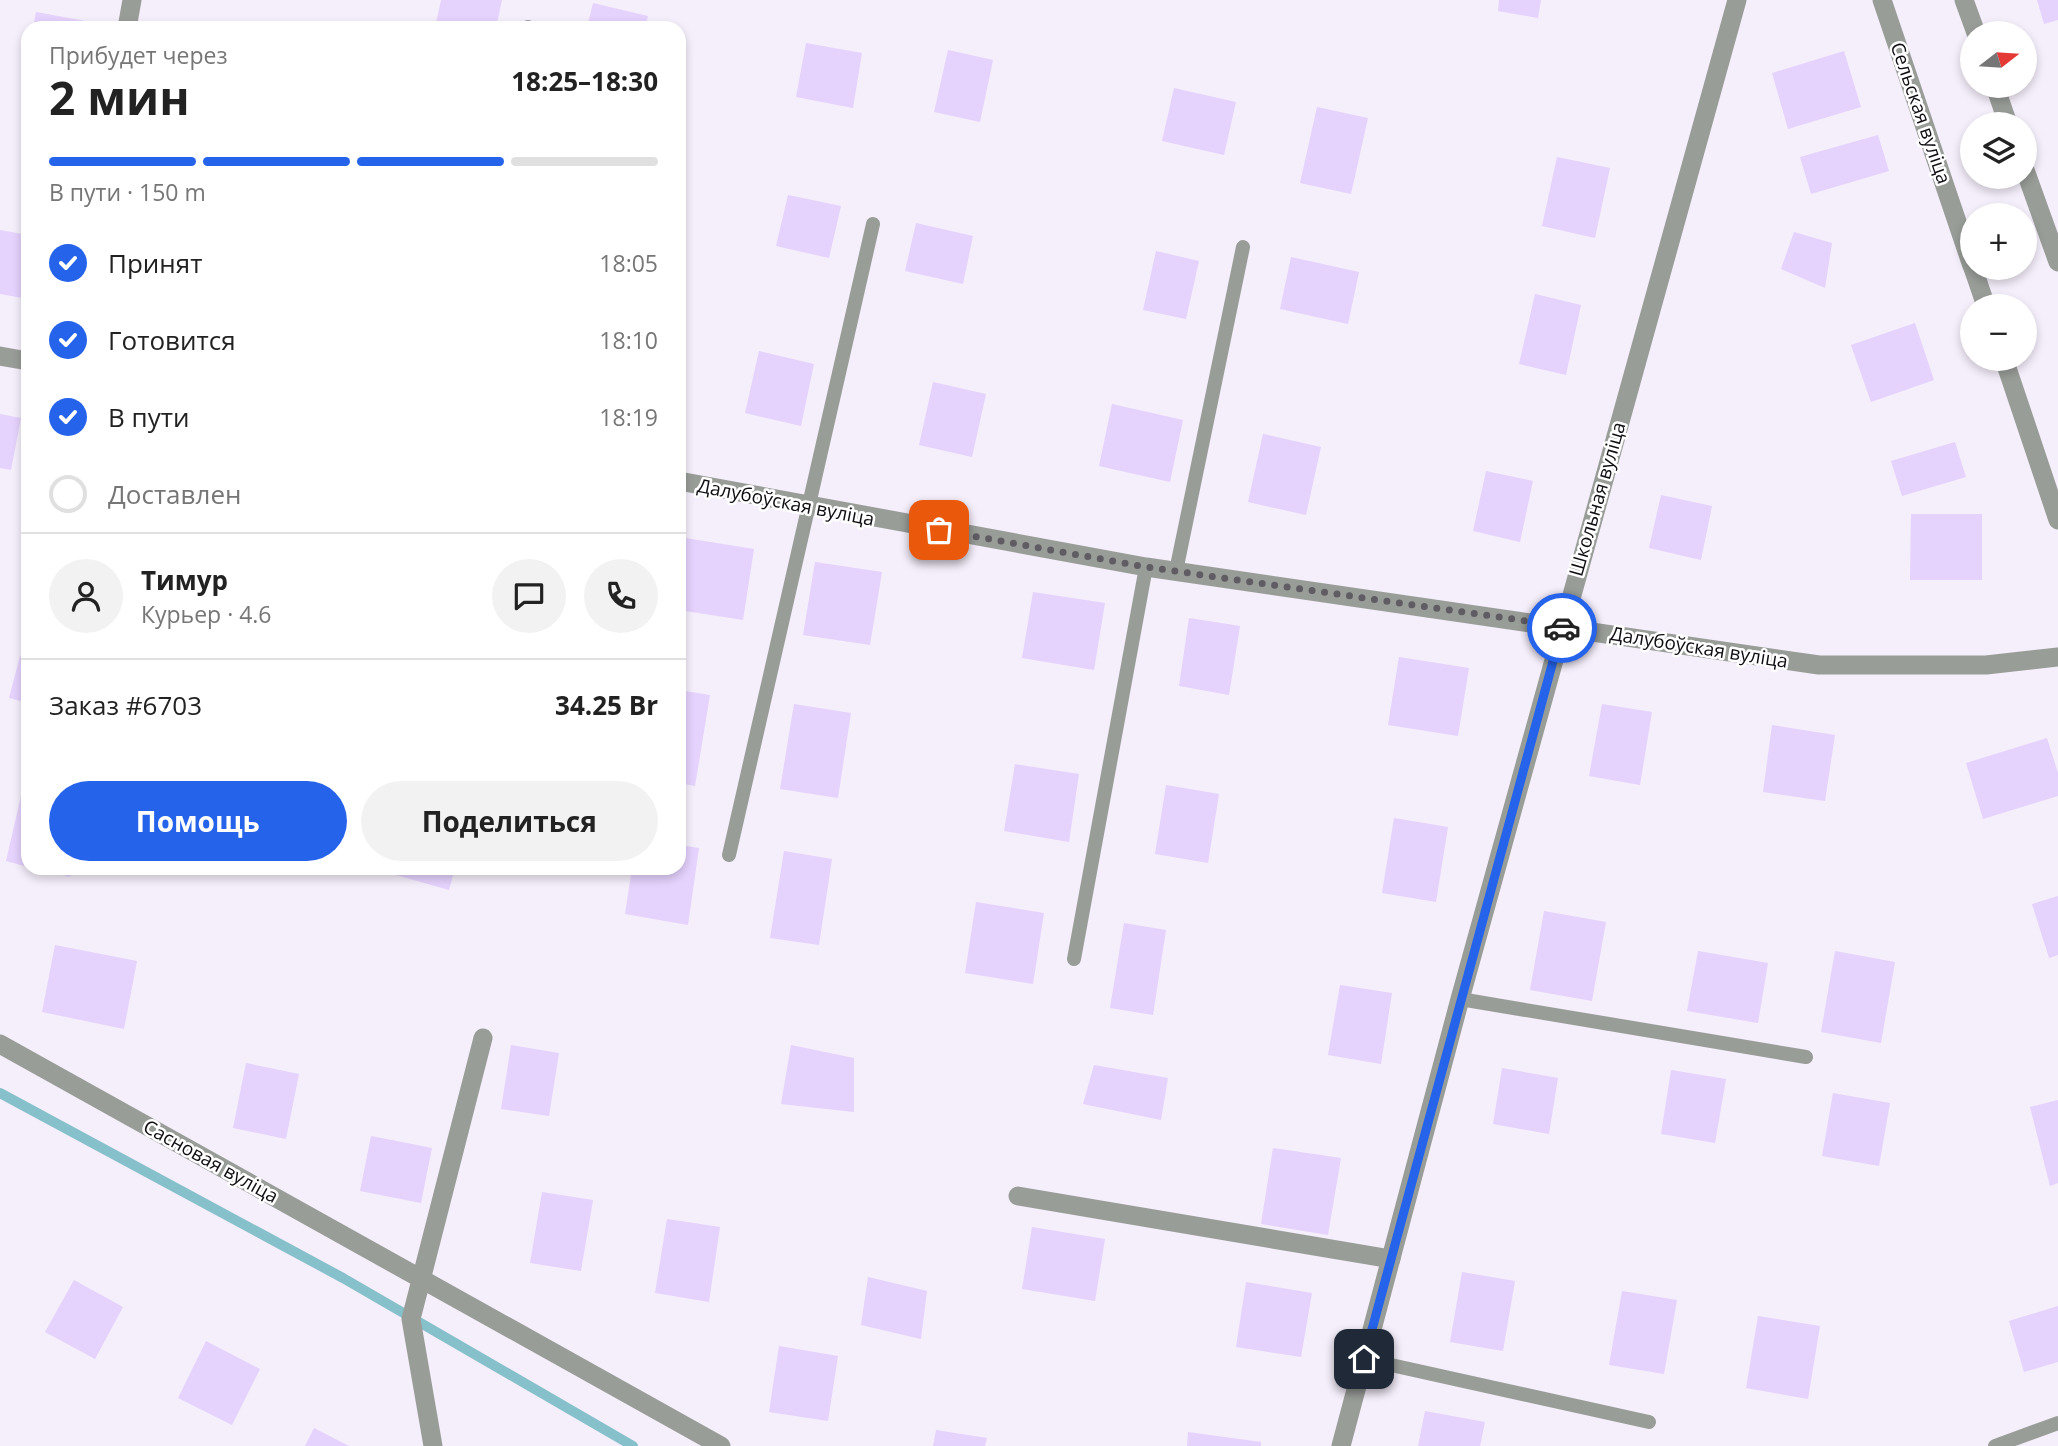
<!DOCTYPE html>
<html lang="ru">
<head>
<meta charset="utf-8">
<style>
	:root { --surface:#fff; --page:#f2f2f2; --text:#222; --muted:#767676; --line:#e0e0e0; --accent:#2563eb }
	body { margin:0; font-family:"Open Sans",sans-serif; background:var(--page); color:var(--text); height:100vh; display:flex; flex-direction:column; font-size:26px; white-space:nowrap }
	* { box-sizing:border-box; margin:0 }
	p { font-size:23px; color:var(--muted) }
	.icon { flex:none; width:38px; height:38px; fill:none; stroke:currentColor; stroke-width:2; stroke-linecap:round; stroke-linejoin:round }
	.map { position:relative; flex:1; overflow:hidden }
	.sheet { position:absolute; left:21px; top:21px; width:665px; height:854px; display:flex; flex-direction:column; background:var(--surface); border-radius:21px; box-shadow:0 4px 10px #0003 }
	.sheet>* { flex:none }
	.needle { width:46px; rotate:73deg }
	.buttons { position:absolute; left:1960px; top:21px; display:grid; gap:14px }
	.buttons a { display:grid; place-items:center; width:77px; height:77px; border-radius:50%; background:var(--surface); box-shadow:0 4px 10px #0003; font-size:35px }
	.pin { position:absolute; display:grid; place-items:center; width:60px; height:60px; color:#fff; margin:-30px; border-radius:14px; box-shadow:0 4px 10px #0006 }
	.courier { position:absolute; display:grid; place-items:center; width:70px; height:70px; margin:-35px; border:5px solid #2563eb; border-radius:50%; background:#fff; color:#222; box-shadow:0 2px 9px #0007 }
	.overview em { font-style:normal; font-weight:700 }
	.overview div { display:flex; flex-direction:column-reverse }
	.overview { display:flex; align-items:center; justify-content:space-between; height:119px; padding:0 28px }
	h1 { font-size:46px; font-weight:700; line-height:52px }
	.bar { display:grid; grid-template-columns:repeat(4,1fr); gap:10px 7px; align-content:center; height:84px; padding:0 28px }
	.bar i { height:9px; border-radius:5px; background:var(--line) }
	.bar .on { background:var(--accent) }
	.bar p { grid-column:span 4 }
	.line { display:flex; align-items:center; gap:18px; padding:0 28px; border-top:2px solid var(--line) }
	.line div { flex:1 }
	.round { display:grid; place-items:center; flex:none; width:74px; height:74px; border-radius:37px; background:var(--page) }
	ol { padding:0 28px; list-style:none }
	li { display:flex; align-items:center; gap:21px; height:77px }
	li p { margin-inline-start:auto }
	li .icon { padding:7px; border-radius:50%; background:var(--accent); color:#fff; stroke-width:4 }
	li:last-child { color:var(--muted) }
	li i { width:38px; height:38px; border:4px solid var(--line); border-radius:50% }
	.cta { display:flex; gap:14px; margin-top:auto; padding:14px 28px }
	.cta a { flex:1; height:80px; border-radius:42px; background:var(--accent); color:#fff; font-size:28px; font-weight:700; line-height:80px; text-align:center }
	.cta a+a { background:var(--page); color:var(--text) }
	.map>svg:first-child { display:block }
</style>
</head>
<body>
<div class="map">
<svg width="2058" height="1446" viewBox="0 0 2058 1446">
	<rect width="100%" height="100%" fill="#f5eefb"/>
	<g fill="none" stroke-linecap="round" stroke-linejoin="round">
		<path stroke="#86c0cb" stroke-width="10" d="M 0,1093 L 343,1278 L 633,1446"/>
	</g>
	<g fill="#e5d2fd">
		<path d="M 441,0 L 502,0 L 496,28 L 435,28 Z"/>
		<path d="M 1499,0 L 1541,0 L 1538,18 L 1498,11 Z"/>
		<path d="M 2037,0 L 2058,0 L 2058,20 L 2044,24 Z"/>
		<path d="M 593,3 L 648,16 L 645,28 L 587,28 Z"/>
		<path d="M 36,12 L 91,22 L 90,28 L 33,28 Z"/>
		<path d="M 806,43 L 862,53 L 853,108 L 796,97 Z"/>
		<path d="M 948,50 L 993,60 L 980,122 L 934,112 Z"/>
		<path d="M 1844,51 L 1861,107 L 1788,129 L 1772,73 Z"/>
		<path d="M 1174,88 L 1236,102 L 1224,155 L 1162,141 Z"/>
		<path d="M 1317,107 L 1368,118 L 1351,194 L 1300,183 Z"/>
		<path d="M 1878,135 L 1889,171 L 1811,194 L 1800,157 Z"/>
		<path d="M 1557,157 L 1610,168 L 1595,238 L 1542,226 Z"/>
		<path d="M 788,195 L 841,206 L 829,258 L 776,246 Z"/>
		<path d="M 916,223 L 973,236 L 963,284 L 905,271 Z"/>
		<path d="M 0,230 L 28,235 L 28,299 L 0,294 Z"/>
		<path d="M 1794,232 L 1832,243 L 1825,288 L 1781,269 Z"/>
		<path d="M 1156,251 L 1199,261 L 1186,319 L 1143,310 Z"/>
		<path d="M 1291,257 L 1359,272 L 1348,324 L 1280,309 Z"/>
		<path d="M 1535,294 L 1581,305 L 1566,375 L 1519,364 Z"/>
		<path d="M 1915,323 L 1934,380 L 1871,402 L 1851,345 Z"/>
		<path d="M 759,351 L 814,364 L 801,426 L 745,413 Z"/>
		<path d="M 933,382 L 986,394 L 972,457 L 919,445 Z"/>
		<path d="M 1112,404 L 1183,420 L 1170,482 L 1099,466 Z"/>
		<path d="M 0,414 L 21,418 L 11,470 L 0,468 Z"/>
		<path d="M 1263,434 L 1321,447 L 1306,515 L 1248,502 Z"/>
		<path d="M 1955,442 L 1966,477 L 1902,496 L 1891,461 Z"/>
		<path d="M 1486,471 L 1533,481 L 1520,542 L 1473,531 Z"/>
		<path d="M 1661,495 L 1712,506 L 1701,560 L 1649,548 Z"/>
		<path d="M 1911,514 L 1982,514 L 1982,580 L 1910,580 Z"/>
		<path d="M 679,537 L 754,549 L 743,620 L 679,610 Z"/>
		<path d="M 815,562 L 882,572 L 870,645 L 803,635 Z"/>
		<path d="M 1033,592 L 1105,603 L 1094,670 L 1022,658 Z"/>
		<path d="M 1189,618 L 1240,626 L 1229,695 L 1179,686 Z"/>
		<path d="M 20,656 L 28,658 L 28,703 L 9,698 Z"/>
		<path d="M 1399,657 L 1469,668 L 1458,736 L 1388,725 Z"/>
		<path d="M 679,690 L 710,695 L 695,786 L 679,783 Z"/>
		<path d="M 794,704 L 851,713 L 838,798 L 780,789 Z"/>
		<path d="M 1602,704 L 1652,712 L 1640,785 L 1589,776 Z"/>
		<path d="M 1772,725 L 1835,735 L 1825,801 L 1763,792 Z"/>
		<path d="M 2047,738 L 2058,773 L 2058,796 L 1983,819 L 1966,763 Z"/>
		<path d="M 1015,764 L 1079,774 L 1069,842 L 1004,831 Z"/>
		<path d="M 1166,785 L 1219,794 L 1208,863 L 1155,854 Z"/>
		<path d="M 21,796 L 28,798 L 28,867 L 6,861 Z"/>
		<path d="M 1394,818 L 1448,827 L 1436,902 L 1382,893 Z"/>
		<path d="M 679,845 L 699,848 L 688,925 L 625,914 L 632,868 L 679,868 Z"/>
		<path d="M 784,851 L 832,859 L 819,945 L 770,938 Z"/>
		<path d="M 38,868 L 72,868 L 70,877 Z"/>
		<path d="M 371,868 L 455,868 L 449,890 Z"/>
		<path d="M 2058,896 L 2058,955 L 2049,958 L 2032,904 Z"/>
		<path d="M 976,902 L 1044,913 L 1033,984 L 965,973 Z"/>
		<path d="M 1544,911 L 1606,922 L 1592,1001 L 1530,990 Z"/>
		<path d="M 1124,923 L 1166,930 L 1153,1015 L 1110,1008 Z"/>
		<path d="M 55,945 L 137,961 L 124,1029 L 42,1012 Z"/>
		<path d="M 1698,951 L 1768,963 L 1758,1023 L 1687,1011 Z"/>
		<path d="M 1835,951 L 1895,962 L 1881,1043 L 1821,1032 Z"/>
		<path d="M 1340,985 L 1392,993 L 1381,1064 L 1328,1055 Z"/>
		<path d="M 511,1045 L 559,1053 L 549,1116 L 501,1109 Z"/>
		<path d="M 791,1045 L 854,1058 L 854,1112 L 781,1104 Z"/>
		<path d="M 246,1063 L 299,1074 L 286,1139 L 233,1128 Z"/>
		<path d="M 1094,1065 L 1168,1078 L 1161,1120 L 1083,1104 Z"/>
		<path d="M 1502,1068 L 1558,1078 L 1549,1134 L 1493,1124 Z"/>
		<path d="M 1671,1070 L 1726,1079 L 1715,1143 L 1661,1134 Z"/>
		<path d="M 1833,1093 L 1890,1103 L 1879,1166 L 1822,1156 Z"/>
		<path d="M 2058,1100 L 2058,1183 L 2050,1186 L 2030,1107 Z"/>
		<path d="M 371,1136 L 432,1148 L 421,1203 L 360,1191 Z"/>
		<path d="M 1273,1148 L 1341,1158 L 1328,1235 L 1261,1224 Z"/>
		<path d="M 542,1192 L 593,1200 L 581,1271 L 530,1263 Z"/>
		<path d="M 667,1219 L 720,1227 L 709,1302 L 655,1293 Z"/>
		<path d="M 1032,1227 L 1105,1239 L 1095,1301 L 1022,1289 Z"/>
		<path d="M 1462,1272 L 1515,1281 L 1503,1351 L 1450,1342 Z"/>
		<path d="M 868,1277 L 927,1291 L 921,1339 L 861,1325 Z"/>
		<path d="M 74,1280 L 123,1307 L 95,1359 L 45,1332 Z"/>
		<path d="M 1246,1282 L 1312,1293 L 1301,1357 L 1236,1347 Z"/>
		<path d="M 1622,1291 L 1677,1300 L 1664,1374 L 1609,1365 Z"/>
		<path d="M 2058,1306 L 2058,1362 L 2024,1372 L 2009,1321 Z"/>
		<path d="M 1758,1316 L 1820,1326 L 1808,1399 L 1746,1388 Z"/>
		<path d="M 206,1341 L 260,1369 L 232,1425 L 178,1398 Z"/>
		<path d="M 779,1346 L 838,1356 L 828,1421 L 769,1412 Z"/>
		<path d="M 1425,1411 L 1485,1422 L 1480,1446 L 1418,1446 Z"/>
		<path d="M 314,1428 L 349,1446 L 305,1446 Z"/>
		<path d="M 936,1430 L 987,1438 L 985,1446 L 933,1446 Z"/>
		<path d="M 1188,1432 L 1261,1442 L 1261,1446 L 1187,1446 Z"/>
	</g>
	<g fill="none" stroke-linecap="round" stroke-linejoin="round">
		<g stroke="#999d98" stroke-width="14">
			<path d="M 528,28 L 528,27"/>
			<path d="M 1176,571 L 1243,247"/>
			<path d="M 729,855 L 873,224"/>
			<path d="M 1074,959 L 1146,567"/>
			<path d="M 1460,999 L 1806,1057"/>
			<path d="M 1364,1359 L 1649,1422"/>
			<path d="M 1995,1446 L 2058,1423"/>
		</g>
		<g stroke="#999d98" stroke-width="19">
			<path d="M 1882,0 L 1972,266"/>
			<path d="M 1964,0 L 1976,33"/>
			<path d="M 127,28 L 132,0"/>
			<path d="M 1995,86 L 2008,124"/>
			<path d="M 2025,170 L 2058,262"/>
			<path d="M 1973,268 L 1986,306"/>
			<path d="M 0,356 L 28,361"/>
			<path d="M 2004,359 L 2058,520"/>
			<path d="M 679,481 L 1146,567 L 1819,665 L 1986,665 L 2058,657"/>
			<path d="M 0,1044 L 721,1446"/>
			<path d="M 1018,1196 L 1391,1259"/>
			<path d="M 433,1446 L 411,1319 L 483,1038"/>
			<path d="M 1341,1446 L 1460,999 L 1737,0"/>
		</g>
	</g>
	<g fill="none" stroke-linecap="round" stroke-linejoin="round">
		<path stroke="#605c64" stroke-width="7" stroke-dasharray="0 12.6" d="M 939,530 L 1146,567 L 1562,626 L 1562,628"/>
		<path stroke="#2563eb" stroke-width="9" d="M 1364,1359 L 1562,628"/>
	</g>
	<g text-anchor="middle" stroke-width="5" stroke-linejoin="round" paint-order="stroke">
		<g font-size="19" fill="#100e12" stroke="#fff">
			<text transform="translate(1921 113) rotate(71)" y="7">Сельская вуліца</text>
			<text transform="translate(1597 499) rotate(-74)" y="7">Школьная вуліца</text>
			<text transform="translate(786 502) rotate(11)" y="7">Далубоўская вуліца</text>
			<text transform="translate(1699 647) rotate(9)" y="7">Далубоўская вуліца</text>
			<text transform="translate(211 1161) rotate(29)" y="7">Сасновая вуліца</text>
		</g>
	</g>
</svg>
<div class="buttons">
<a><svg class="needle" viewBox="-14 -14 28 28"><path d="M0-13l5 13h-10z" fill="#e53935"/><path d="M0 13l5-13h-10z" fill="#767676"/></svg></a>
<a><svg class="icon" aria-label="layers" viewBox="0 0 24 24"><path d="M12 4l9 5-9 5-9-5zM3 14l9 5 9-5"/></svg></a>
<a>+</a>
<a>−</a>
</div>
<div class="pin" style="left:939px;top:530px;background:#ea580c"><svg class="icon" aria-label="bag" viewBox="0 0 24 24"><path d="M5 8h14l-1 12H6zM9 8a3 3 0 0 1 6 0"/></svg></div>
<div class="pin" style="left:1364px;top:1359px;background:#1f2937"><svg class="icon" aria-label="home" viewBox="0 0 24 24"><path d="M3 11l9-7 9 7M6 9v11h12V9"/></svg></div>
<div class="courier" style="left:1562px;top:628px"><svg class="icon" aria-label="car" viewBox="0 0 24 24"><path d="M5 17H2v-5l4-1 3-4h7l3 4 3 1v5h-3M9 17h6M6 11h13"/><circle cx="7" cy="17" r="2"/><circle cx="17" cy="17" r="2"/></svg></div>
<section class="sheet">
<div class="overview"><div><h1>2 мин</h1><p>Прибудет через</p></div><em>18:25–18:30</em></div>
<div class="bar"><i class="on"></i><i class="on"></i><i class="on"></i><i></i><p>В пути · 150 m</p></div>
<ol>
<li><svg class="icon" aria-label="check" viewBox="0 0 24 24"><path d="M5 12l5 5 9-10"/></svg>Принят<p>18:05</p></li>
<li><svg class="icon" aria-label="check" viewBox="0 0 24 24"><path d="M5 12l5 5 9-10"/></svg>Готовится<p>18:10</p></li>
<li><svg class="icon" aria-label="check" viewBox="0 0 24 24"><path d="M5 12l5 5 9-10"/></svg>В пути<p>18:19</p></li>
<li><i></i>Доставлен</li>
</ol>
<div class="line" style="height:126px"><a class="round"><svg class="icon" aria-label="person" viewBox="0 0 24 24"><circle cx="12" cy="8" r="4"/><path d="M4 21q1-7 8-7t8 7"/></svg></a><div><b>Тимур</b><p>Курьер · 4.6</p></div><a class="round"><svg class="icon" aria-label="chat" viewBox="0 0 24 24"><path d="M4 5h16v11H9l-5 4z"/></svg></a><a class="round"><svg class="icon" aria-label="phone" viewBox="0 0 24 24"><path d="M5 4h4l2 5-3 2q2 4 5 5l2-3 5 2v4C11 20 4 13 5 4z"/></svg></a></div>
<div class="line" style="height:91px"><div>Заказ #6703</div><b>34.25 Br</b></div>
<div class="cta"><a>Помощь</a><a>Поделиться</a></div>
</section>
</div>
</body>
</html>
